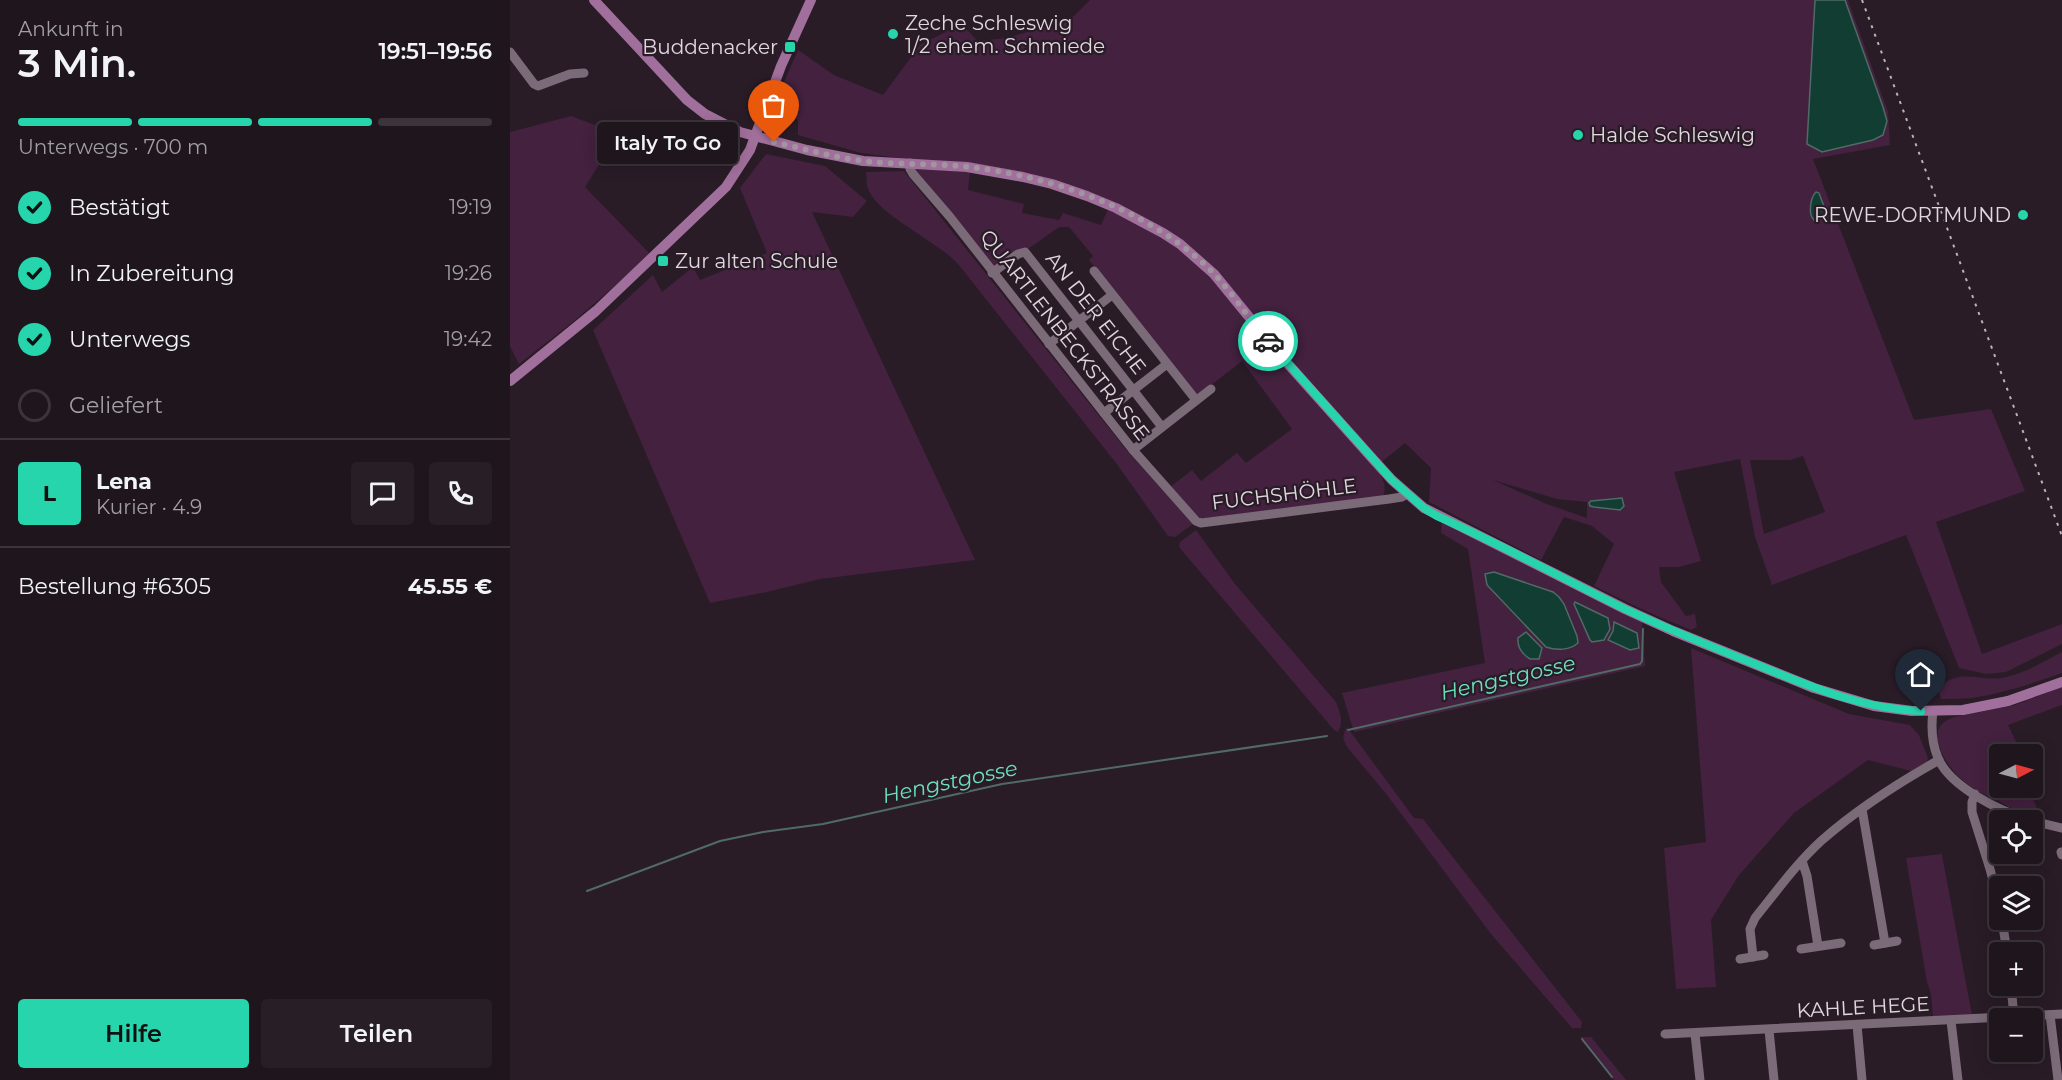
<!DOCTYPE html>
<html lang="de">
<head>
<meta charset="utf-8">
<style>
	:root { --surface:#1f151d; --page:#271e26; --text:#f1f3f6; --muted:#a19fa4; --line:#3c343b; --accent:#27d5ad }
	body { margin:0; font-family:Montserrat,sans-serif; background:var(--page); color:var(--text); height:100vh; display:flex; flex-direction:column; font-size:22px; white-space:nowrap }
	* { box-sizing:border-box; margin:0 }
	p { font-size:20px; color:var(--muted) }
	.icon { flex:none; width:33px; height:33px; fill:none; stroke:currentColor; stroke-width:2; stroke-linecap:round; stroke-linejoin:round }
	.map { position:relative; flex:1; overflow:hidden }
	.sheet { display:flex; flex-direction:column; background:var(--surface); width:510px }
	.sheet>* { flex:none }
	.needle { width:39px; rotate:84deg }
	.tools { position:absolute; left:1479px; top:744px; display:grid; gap:12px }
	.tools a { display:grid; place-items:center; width:54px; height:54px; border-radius:6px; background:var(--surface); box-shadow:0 3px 15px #0003,0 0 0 2px var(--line); font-size:30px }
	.pin { position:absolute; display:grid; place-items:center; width:51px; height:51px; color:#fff; margin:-62px -26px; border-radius:50% 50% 50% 0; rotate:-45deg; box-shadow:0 0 6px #0007 }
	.pin .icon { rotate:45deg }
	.courier { position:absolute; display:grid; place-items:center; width:60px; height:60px; margin:-30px; border:4px solid #27d5ad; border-radius:50%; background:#fff; color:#222; box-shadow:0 2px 8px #0007 }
	.bubble { position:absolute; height:42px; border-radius:6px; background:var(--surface); box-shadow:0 3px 15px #0003,0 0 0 2px var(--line); font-size:20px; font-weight:600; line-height:42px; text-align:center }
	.overview em { font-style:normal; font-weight:600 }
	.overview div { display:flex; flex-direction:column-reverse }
	.overview { display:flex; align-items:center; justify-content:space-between; height:102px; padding:0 18px }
	h1 { font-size:39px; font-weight:600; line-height:45px }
	.bar { display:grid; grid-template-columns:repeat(4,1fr); gap:9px 6px; align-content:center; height:72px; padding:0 18px }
	.bar i { height:8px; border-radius:4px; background:var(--line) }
	.bar .selected { background:var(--accent) }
	.bar p { grid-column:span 4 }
	.line { display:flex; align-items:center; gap:15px; padding:0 18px; border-top:2px solid var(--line) }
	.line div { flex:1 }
	.round { display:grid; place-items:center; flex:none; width:63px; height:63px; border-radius:6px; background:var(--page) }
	ol { padding:0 18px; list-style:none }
	li { display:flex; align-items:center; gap:18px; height:66px }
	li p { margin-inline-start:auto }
	li .icon { padding:6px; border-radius:50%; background:var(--accent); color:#111; stroke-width:4 }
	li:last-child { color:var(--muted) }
	li i { width:33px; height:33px; border:3px solid var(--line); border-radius:50% }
	.primary-button { display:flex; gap:12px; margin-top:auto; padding:12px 18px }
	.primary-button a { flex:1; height:69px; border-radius:6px; background:var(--accent); color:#111; font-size:24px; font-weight:600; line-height:69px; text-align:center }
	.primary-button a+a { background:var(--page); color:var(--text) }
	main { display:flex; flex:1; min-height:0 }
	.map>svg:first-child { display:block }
</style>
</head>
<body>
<main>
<section class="sheet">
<div class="overview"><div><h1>3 Min.</h1><p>Ankunft in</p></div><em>19:51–19:56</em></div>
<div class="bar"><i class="selected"></i><i class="selected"></i><i class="selected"></i><i></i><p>Unterwegs · 700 m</p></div>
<ol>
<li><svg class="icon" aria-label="check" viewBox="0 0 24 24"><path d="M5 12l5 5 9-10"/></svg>Bestätigt<p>19:19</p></li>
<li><svg class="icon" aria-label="check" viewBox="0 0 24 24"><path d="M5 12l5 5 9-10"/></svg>In Zubereitung<p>19:26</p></li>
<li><svg class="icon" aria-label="check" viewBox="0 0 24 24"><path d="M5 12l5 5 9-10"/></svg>Unterwegs<p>19:42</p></li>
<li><i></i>Geliefert</li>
</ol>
<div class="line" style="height:108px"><b class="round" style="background:var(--accent);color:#111">L</b><div><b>Lena</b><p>Kurier · 4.9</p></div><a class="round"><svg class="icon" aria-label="chat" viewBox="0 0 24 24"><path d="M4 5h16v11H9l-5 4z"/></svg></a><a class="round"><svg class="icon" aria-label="phone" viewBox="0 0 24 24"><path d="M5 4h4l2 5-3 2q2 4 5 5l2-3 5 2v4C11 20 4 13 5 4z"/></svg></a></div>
<div class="line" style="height:78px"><div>Bestellung #6305</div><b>45.55 €</b></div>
<div class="primary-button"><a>Hilfe</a><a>Teilen</a></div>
</section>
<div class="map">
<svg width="1552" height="1080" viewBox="0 0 1552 1080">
	<rect width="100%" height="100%" fill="#291c27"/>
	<g fill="#43213f" fill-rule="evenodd">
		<path d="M 580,0 L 1338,0 L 1378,112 L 1380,145 L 1303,159 L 1404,420 L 1481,409 L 1515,491 L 1426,522 L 1472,654 L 1552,624 L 1552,644 L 1496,672 L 1476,674 L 1449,668 L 1396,535 L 1262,585 L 1245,537 L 1230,459 L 1164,472 L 1191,561 L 1169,567 L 1149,567 L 1151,582 L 1176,616 L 1185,614 L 1187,627 L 1181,630 C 1148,617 1116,602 1084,586 L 1104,544 L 1082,526 L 1054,517 L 1031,560 L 919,502 L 921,468 L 895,443 L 869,464 L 682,252 L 577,195 L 427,163 L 351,153 L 288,135 L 288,120 L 264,105 L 288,50 L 324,75 L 373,95 L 410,45 L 451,24 L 468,41 L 496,38 L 560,20 ZM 1293,456 L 1315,512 L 1254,534 L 1240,460 L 1280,460 ZM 983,480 L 1047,499 L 1077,502 L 1077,518 L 1037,504 Z"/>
		<path d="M 61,116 L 90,127 L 95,155 L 75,187 L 141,255 L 64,321 L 9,364 L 0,346 L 0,132 Z"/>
		<path d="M 256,154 L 315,166 L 357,201 L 343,217 L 302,212 L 465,560 L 310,579 L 257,592 L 200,603 L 83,330 L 143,275 L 152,292 L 183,267 L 190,280 L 257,253 L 230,188 Z"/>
		<path d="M 406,169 L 460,172 L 458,190 L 514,204 L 512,213 L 549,220 L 553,213 L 591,225 L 598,209 L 660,242 L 693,268 L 866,466 C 871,476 878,486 873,496 L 687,519 L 660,487 L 682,470 L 691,481 L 727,453 L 736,463 L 782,429 L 732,361 L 686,397 L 579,260 L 583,256 L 559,227 L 549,227 L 518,249 L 482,269 L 405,171 Z"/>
		<path d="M 394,171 L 618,452 L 683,524 L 665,537 L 658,536 L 606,463 L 448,264 C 427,241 370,216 359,191 C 356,186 357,178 356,172 Z"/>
		<path d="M 932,520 L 1132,621 L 1135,666 L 844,732 L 832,693 L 975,663 L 958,549 L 931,533 Z"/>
		<path d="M 686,530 L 725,584 L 826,702 C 830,713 834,721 828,732 L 824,730 L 669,547 L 670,542 Z"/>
		<path d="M 1181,648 L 1339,714 L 1400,725 L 1409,735 L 1418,758 L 1417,762 L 1401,771 L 1358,760 L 1284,813 L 1229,875 L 1201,920 L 1206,987 L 1166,989 L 1154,848 L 1196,842 Z"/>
		<path d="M 1552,652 L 1552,673 C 1522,684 1493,693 1462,698 C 1452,699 1438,699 1431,699 L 1429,692 L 1432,685 C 1452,668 1473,683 1496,677 C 1515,673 1535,661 1552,652 Z"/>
		<path d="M 1552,687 L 1552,705 L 1498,725 L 1512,754 L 1490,754 L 1490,788 L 1519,788 L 1530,817 C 1513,815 1497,807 1485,798 L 1483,799 C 1471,793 1458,786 1448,776 C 1437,765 1420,739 1431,725 C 1434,721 1439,719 1444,717 L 1505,705 Z"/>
		<path d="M 837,727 L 904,818 L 913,819 L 1072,1022 L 1071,1028 L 1062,1028 L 981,934 L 877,795 L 838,748 C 832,739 832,736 837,727 Z"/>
		<path d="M 1432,854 L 1432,855 L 1462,1015 L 1423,1017 L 1421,994 L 1417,982 L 1396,858 Z"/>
		<path d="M 1071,1037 L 1081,1037 L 1116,1080 L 1104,1080 L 1071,1040 Z"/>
	</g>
	<g fill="#123d32" stroke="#506b66" stroke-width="1.5">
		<path d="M 1305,0 L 1335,0 L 1373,107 L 1377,121 L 1373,135 L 1363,140 L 1312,152 L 1297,144 Z"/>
		<path d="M 1306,192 L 1309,193 L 1316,212 L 1312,218 L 1304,220 C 1298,215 1300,198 1306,192 Z"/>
		<path d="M 1112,498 L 1114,506 L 1110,510 L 1084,507 L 1080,506 L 1079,503 L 1081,501 Z"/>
		<path d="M 984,572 L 1043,592 L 1049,597 L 1054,604 L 1067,636 L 1068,643 C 1060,650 1047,651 1036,647 L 977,585 L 975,574 Z"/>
		<path d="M 1065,602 L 1098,618 L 1100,629 L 1094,640 L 1082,642 L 1080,640 L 1064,604 Z"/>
		<path d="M 1104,622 L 1127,633 L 1129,648 L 1120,650 L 1098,640 L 1103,631 Z"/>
		<path d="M 1016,632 L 1032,648 L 1029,659 L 1020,659 C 1012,654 1007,647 1008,638 Z"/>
	</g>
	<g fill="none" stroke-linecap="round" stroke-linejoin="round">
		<g stroke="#506b66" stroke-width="2">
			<path d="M 838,730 L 1130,664 L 1132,661 L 1133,629"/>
			<path d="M 77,891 L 210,841 L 253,832 L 313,824 L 492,784 L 817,736"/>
			<path d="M 1072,1039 L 1102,1077"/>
		</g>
		<g stroke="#7b6a78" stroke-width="9">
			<path d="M 0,52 L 24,84 L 28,86 L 60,74 L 74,73"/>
			<path d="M 400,163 L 400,169 L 403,174 L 440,217 L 623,450 L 686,521 L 691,523 L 879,499 L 892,497 L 897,494"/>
			<path d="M 584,271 L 686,400"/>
			<path d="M 482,273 L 508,254 L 515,252 L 652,427"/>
			<path d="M 539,344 L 602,295"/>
			<path d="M 594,413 L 657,364"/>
			<path d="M 623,450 L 701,389"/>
			<path d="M 1423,711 C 1421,727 1421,742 1428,758 C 1440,787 1491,812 1520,820"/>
			<path d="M 1465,794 L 1462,802 L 1462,812 L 1480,869 L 1490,908"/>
			<path d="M 1352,809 L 1375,943"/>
			<path d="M 1522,821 L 1552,828"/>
			<path d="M 1551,852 L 1552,855"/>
			<path d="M 1292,861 L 1297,876 L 1308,946"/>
			<path d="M 1492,920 L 1497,952"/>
			<path d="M 1364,945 L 1387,941"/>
			<path d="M 1291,949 L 1331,943"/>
			<path d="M 1243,957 L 1240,929 L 1245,918 C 1266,892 1286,864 1311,841 C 1346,810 1388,783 1429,760"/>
			<path d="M 1230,959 L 1254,955"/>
			<path d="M 1501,986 L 1504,1017"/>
			<path d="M 1540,1015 L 1548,1080"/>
			<path d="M 1441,1021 L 1448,1080"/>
			<path d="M 1347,1025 L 1352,1080"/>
			<path d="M 1259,1030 L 1264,1080"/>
			<path d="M 1155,1034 L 1552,1014"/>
			<path d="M 1185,1034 L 1190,1080"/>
		</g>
		<g stroke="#a16f9b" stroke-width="10">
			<path d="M 84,0 L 177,100 L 195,114 L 230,132 L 297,150 L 353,161 L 457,167 L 513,177 L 542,184 L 577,196 L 606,208 L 653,233 L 670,244 L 704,274 L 770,355 L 862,458 L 882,480 L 914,508 L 1115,609 L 1163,631 L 1304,688 L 1364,706 L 1402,711 L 1453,710 L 1498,701 L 1552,682"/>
			<path d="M 0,381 L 86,311 L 216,187 L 240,150 L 271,66 L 301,0"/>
		</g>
		<path stroke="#bcb2ba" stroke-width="2" stroke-dasharray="3 6" stroke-linecap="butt" d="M 1352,0 L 1552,536"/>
	</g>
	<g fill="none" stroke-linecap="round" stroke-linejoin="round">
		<path stroke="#a1969f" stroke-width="6" stroke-dasharray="0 10.8" d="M 264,142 C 294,149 323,157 353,161 C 388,165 423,163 458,167 C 539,176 628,206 691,261 C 717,284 735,314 758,341"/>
		<path stroke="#27d5ad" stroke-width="8" d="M 758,341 L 882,480 L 914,508 L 927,516 C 990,544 1052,578 1115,609 C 1158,629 1202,647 1245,664 C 1299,686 1352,709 1411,711"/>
	</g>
	<g fill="#27d5ad" stroke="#291c27" stroke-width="2">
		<circle cx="383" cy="34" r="6"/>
		<rect x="274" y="41" width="12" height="12" rx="3"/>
		<circle cx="1068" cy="135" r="6"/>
		<circle cx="1513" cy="215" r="6"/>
		<rect x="147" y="255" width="12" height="12" rx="3"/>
	</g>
	<g text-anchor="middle" stroke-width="4.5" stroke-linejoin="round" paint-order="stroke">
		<g font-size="20" fill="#e1d7df" stroke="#291c27" text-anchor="start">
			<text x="395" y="30">Zeche Schleswig<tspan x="395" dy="23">1/2 ehem. Schmiede</tspan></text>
			<text x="268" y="54" text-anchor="end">Buddenacker</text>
			<text x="1080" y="142">Halde Schleswig</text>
			<text x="1501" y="222" text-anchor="end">REWE-DORTMUND</text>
			<text x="165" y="268">Zur alten Schule</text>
		</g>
		<g font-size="20" fill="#e1d7df" stroke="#291c27">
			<text transform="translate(586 313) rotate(52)" y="7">AN DER EICHE</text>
			<text transform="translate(555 335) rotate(52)" y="7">QUARTLENBECKSTRASSE</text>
			<text transform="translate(774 494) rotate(-7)" y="7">FUCHSHÖHLE</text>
			<text transform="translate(1353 1007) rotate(-3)" y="7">KAHLE HEGE</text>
		</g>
		<g font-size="21" font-style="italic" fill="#6cdfbf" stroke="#291c27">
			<text transform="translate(998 678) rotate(-13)" y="7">Hengstgosse</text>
			<text transform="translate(440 782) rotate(-12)" y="7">Hengstgosse</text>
		</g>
	</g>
</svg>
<div class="tools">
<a><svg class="needle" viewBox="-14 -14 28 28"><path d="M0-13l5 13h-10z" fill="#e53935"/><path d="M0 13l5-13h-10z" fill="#a19fa4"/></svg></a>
<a><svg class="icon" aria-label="locate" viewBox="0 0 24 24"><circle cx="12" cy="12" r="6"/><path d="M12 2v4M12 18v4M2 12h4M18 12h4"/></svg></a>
<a><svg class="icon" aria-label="layers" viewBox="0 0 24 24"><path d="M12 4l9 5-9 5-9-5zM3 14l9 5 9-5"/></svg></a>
<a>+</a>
<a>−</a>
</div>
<div class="pin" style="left:264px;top:142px;background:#ea580c"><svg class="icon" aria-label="bag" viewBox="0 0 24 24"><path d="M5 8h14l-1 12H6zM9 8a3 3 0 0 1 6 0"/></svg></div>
<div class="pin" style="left:1411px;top:711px;background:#1f2937"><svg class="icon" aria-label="home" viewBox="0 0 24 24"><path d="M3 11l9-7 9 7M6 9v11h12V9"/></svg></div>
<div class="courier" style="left:758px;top:341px"><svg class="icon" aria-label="car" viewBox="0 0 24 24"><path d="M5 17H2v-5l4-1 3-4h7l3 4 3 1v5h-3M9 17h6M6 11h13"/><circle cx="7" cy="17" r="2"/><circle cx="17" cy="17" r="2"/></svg></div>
<div class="bubble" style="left:87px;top:122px;width:141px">Italy To Go</div>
</div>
</main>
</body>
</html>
